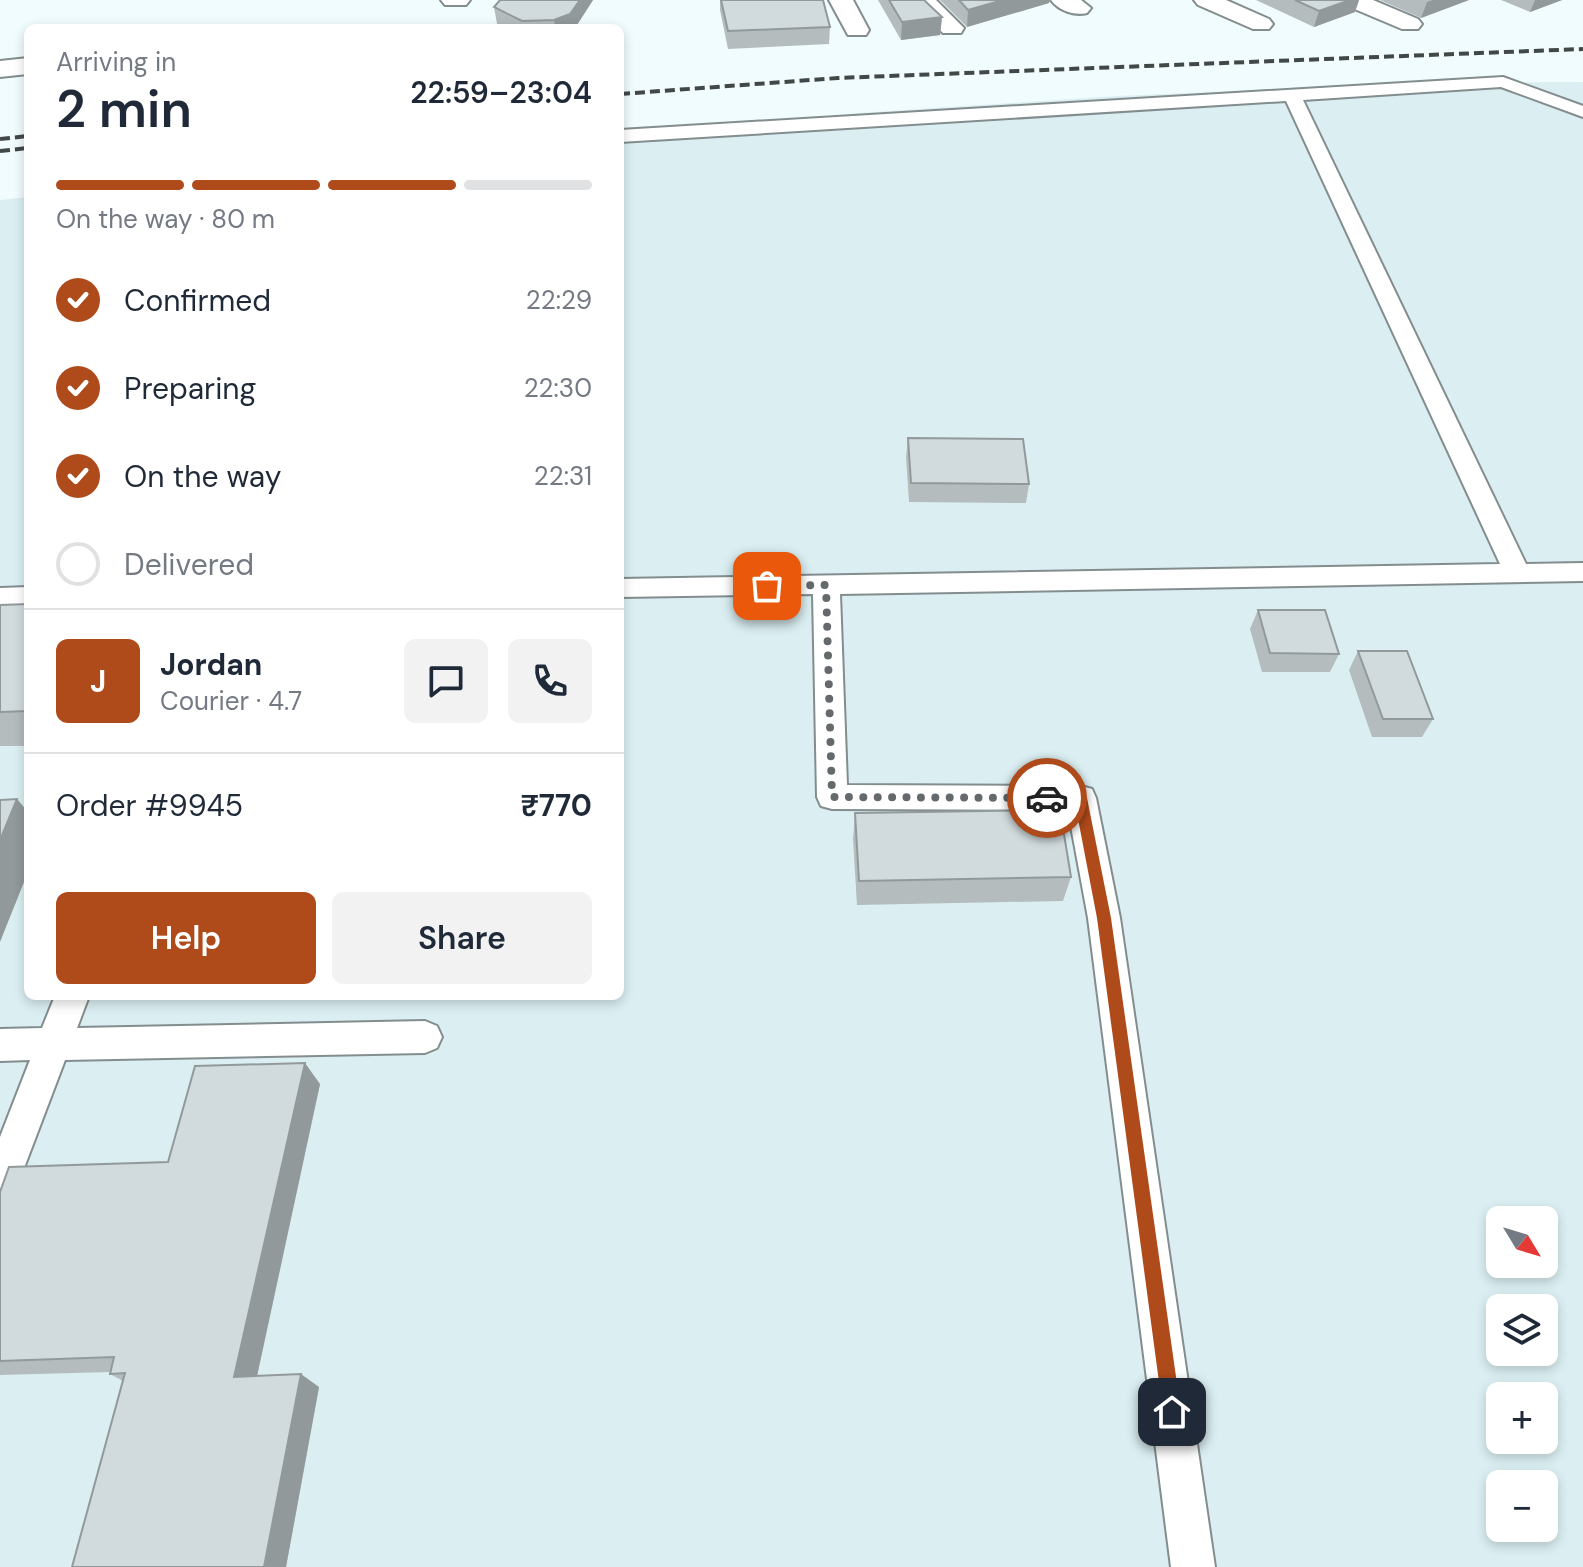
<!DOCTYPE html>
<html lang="en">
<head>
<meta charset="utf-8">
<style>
	:root { --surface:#fff; --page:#f2f2f3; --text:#1f2937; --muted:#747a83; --line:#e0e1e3; --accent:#af4a1a }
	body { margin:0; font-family:"DM Sans",sans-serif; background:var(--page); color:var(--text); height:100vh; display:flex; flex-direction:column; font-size:30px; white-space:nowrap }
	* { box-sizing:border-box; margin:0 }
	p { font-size:26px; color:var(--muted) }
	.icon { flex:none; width:44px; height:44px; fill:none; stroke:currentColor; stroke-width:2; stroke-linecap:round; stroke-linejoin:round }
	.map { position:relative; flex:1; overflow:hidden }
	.sheet { position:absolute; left:24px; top:24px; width:600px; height:976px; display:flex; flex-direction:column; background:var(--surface); border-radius:12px; box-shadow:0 4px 12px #0003 }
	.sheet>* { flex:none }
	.needle { width:52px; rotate:128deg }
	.buttons { position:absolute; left:1486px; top:1206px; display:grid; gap:16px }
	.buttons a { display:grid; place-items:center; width:72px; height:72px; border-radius:12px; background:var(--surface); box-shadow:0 4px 12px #0003; font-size:40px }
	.pin { position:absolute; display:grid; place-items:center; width:68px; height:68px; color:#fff; margin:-34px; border-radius:16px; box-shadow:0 4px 12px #0006 }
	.courier { position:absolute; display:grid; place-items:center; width:80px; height:80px; margin:-40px; border:6px solid #af4a1a; border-radius:50%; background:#fff; color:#222; box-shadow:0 2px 10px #0007 }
	.head em { font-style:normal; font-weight:600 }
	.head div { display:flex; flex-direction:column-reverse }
	.head { display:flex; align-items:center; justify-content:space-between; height:136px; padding:0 32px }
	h1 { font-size:52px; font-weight:600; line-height:60px }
	.bar { display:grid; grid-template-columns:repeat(4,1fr); gap:12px 8px; align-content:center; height:96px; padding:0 32px }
	.bar i { height:10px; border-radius:6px; background:var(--line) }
	.bar .selected { background:var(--accent) }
	.bar p { grid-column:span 4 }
	.line { display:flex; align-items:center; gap:20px; padding:0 32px; border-top:2px solid var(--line) }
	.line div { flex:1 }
	.round { display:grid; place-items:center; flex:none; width:84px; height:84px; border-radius:12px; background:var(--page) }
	ol { padding:0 32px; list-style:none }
	li { display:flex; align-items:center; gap:24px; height:88px }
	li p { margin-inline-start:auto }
	li .icon { padding:8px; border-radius:50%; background:var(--accent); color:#fff; stroke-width:4 }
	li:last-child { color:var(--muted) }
	li i { width:44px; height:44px; border:4px solid var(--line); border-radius:50% }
	.cta { display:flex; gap:16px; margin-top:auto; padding:16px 32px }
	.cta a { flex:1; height:92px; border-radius:12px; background:var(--accent); color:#fff; font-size:32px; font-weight:600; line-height:92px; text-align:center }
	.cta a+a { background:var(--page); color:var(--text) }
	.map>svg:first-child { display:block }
</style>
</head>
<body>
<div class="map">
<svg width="1583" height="1567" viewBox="0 0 1583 1567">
	<rect width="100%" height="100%" fill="#f1fcfe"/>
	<path fill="#dbeff2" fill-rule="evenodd" d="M 1583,82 L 1583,1567 L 0,1567 L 0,200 L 28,197 L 28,996 L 620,996 L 620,138 L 859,113 L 1118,96 L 1421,83 ZM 1500,1220 L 1544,1220 L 1544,1264 L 1500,1264 ZM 1500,1308 L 1544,1308 L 1544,1352 L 1500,1352 ZM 1500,1396 L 1544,1396 L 1544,1440 L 1500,1440 ZM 1500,1484 L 1544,1484 L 1544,1528 L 1500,1528 Z"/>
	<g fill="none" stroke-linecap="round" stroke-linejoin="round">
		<g stroke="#838d8e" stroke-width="4">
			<g id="service">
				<path d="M 1503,77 L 1583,106 L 1583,117 L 1501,87 L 1303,100 L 1526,564 L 1583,563 L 1583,581 L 840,594 L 847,785 L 1081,786 L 1092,789 L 1096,798 L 1120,918 L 1215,1567 L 1171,1567 L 1088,918 L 1068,810 L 832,809 L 821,806 L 817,797 L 813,594 L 620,597 L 620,579 L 1500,564 L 1286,101 L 620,142 L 620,130 Z"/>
				<path d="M 28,587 L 28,605 L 0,606 L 0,588 Z"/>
				<path d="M 55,996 L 89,996 L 77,1028 L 425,1021 L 437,1026 L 442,1037 L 437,1048 L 425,1053 L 65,1060 L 13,1197 L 0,1202 L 0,1137 L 30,1060 L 0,1061 L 0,1029 L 42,1028 Z"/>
			</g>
		</g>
		<g stroke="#838d8e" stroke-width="4">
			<g id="minor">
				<path d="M 441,0 L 470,0 L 466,5 L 445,5 Z"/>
				<path d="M 829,0 L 853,0 L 869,30 L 866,35 L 848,35 Z"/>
				<path d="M 910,0 L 936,0 L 964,28 L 961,33 L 943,33 Z"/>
				<path d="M 1051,0 L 1081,0 L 1091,8 L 1087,13 C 1075,16 1059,11 1051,0 Z"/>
				<path d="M 1194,0 L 1226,0 L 1269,19 L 1273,24 L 1269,29 L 1253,29 L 1198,5 Z"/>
				<path d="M 1341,0 L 1373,0 L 1418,19 L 1422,24 L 1418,29 L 1402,29 L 1345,5 Z"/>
				<path d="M 28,58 L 28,74 L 0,77 L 0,61 Z"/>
			</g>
		</g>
		<use href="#service" fill="#fff" fill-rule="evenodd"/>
		<use href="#minor" fill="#fff" fill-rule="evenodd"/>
		<g stroke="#424748" stroke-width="4" stroke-dasharray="10 5" stroke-linecap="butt">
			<path d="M 620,94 L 838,78 L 1583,49"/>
			<path d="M 0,139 L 28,136"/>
			<path d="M 0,151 L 28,148"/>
		</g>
	</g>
	<g fill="#b4bcbe">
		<path d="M 500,0 L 593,0 L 575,28 L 505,28 L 497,24 L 494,7 Z"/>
		<path d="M 720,0 L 823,0 L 830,27 L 829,44 L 728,49 L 720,10 Z"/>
		<path d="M 878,0 L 924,0 L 942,17 L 940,35 L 901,40 Z"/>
		<path d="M 940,0 L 1050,0 L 1049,3 L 967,27 Z"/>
		<path d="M 1256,0 L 1359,0 L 1355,12 L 1314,27 Z"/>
		<path d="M 1380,0 L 1469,0 L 1421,18 Z"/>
		<path d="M 1501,0 L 1562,0 L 1530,12 Z"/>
		<path d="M 908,438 L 1029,484 L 1026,503 L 909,502 L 906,457 Z"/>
		<path d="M 28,604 L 28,746 L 0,746 L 0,605 Z"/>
		<path d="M 1258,610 L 1339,654 L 1330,672 L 1262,672 L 1250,629 Z"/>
		<path d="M 1358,651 L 1433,719 L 1422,737 L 1372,737 L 1349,670 Z"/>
		<path d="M 855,813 L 1071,877 L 1063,901 L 857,905 L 853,839 Z"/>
		<path d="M 320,1084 L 257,1376 L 319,1387 L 286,1567 L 72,1567 L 123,1381 L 110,1374 L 110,1372 L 0,1375 L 0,1192 L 168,1162 Z"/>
	</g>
	<g fill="#92999b">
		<path d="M 580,0 L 593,0 L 575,28 L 555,28 L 554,20 Z"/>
		<path d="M 1003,0 L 1050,0 L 1049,3 L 967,27 L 968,10 Z"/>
		<path d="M 1350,0 L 1359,0 L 1355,12 L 1314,27 L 1319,11 Z"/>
		<path d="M 1433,0 L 1469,0 L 1421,18 L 1427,2 Z"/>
		<path d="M 1535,0 L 1562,0 L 1530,12 Z"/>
		<path d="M 942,17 L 940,35 L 901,40 L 902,22 Z"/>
		<path d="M 17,799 L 28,812 L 28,872 L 0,942 L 0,840 Z"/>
		<path d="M 305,1063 L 320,1084 L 254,1390 L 234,1377 Z"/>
		<path d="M 301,1374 L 319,1387 L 286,1567 L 264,1567 Z"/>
	</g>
	<g fill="#d1dbdd" stroke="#92999b" stroke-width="2">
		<path d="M 500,0 L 580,0 L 570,14 L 554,20 L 522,21 L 494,7 Z"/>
		<path d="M 721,0 L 823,0 L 830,27 L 728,31 Z"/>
		<path d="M 889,0 L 924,0 L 942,17 L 902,22 Z"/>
		<path d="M 959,0 L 1003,0 L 968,10 Z"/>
		<path d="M 1295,0 L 1350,0 L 1319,11 Z"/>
		<path d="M 908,438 L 1023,439 L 1029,484 L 911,483 Z"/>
		<path d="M 28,604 L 28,711 L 0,712 L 0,605 Z"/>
		<path d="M 1258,610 L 1325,610 L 1339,654 L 1270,653 Z"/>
		<path d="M 1358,651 L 1407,651 L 1433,719 L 1383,719 Z"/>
		<path d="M 17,799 L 0,840 L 0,800 Z"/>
		<path d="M 1060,810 L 1071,877 L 859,881 L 855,813 Z"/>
		<path d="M 305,1063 L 234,1377 L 301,1374 L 264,1567 L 72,1567 L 125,1373 L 110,1374 L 114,1357 L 0,1361 L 0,1192 L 9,1167 L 168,1162 L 195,1066 Z"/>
	</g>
	<path fill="#af4a1a" d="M 1047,793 L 1081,793 L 1087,798 L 1111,918 L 1181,1412 L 1178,1419 L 1172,1421 L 1165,1419 L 1163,1412 L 1097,918 L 1075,803 L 1043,802 L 1043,794 Z"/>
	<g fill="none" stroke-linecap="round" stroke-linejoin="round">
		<path stroke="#646a6c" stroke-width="8" stroke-dasharray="0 14.4" d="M 767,586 L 826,585 L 832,797 L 1047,798"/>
	</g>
</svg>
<div class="buttons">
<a><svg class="needle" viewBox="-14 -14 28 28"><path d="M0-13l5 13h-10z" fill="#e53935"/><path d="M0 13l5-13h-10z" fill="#747a83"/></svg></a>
<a><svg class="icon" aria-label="layers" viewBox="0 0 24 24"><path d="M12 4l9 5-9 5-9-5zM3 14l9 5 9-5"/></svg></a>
<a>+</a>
<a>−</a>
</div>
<div class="pin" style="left:767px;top:586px;background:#ea580c"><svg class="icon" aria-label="bag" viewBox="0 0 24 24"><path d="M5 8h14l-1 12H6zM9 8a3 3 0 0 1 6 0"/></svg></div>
<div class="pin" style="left:1172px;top:1412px;background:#1f2937"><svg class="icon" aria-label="home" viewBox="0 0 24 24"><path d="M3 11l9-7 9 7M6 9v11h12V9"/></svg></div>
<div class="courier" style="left:1047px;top:798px"><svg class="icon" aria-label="car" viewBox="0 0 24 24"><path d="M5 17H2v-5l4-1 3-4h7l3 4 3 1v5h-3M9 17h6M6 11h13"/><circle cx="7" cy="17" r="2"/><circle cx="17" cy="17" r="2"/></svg></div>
<section class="sheet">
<div class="head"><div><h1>2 min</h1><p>Arriving in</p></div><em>22:59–23:04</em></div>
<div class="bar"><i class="selected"></i><i class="selected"></i><i class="selected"></i><i></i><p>On the way · 80 m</p></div>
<ol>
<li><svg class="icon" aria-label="check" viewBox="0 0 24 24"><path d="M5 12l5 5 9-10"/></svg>Confirmed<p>22:29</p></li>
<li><svg class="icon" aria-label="check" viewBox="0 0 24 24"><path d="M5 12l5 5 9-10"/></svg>Preparing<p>22:30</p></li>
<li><svg class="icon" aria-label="check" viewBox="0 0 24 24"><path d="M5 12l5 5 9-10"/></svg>On the way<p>22:31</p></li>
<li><i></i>Delivered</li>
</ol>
<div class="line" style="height:144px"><b class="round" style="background:var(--accent);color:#fff">J</b><div><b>Jordan</b><p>Courier · 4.7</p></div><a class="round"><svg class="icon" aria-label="chat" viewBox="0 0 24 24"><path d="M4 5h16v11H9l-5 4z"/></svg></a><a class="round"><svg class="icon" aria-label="phone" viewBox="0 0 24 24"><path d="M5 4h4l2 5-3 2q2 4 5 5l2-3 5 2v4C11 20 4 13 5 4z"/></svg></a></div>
<div class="line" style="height:104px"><div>Order #9945</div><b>₹770</b></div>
<div class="cta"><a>Help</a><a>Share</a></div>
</section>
</div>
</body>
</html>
